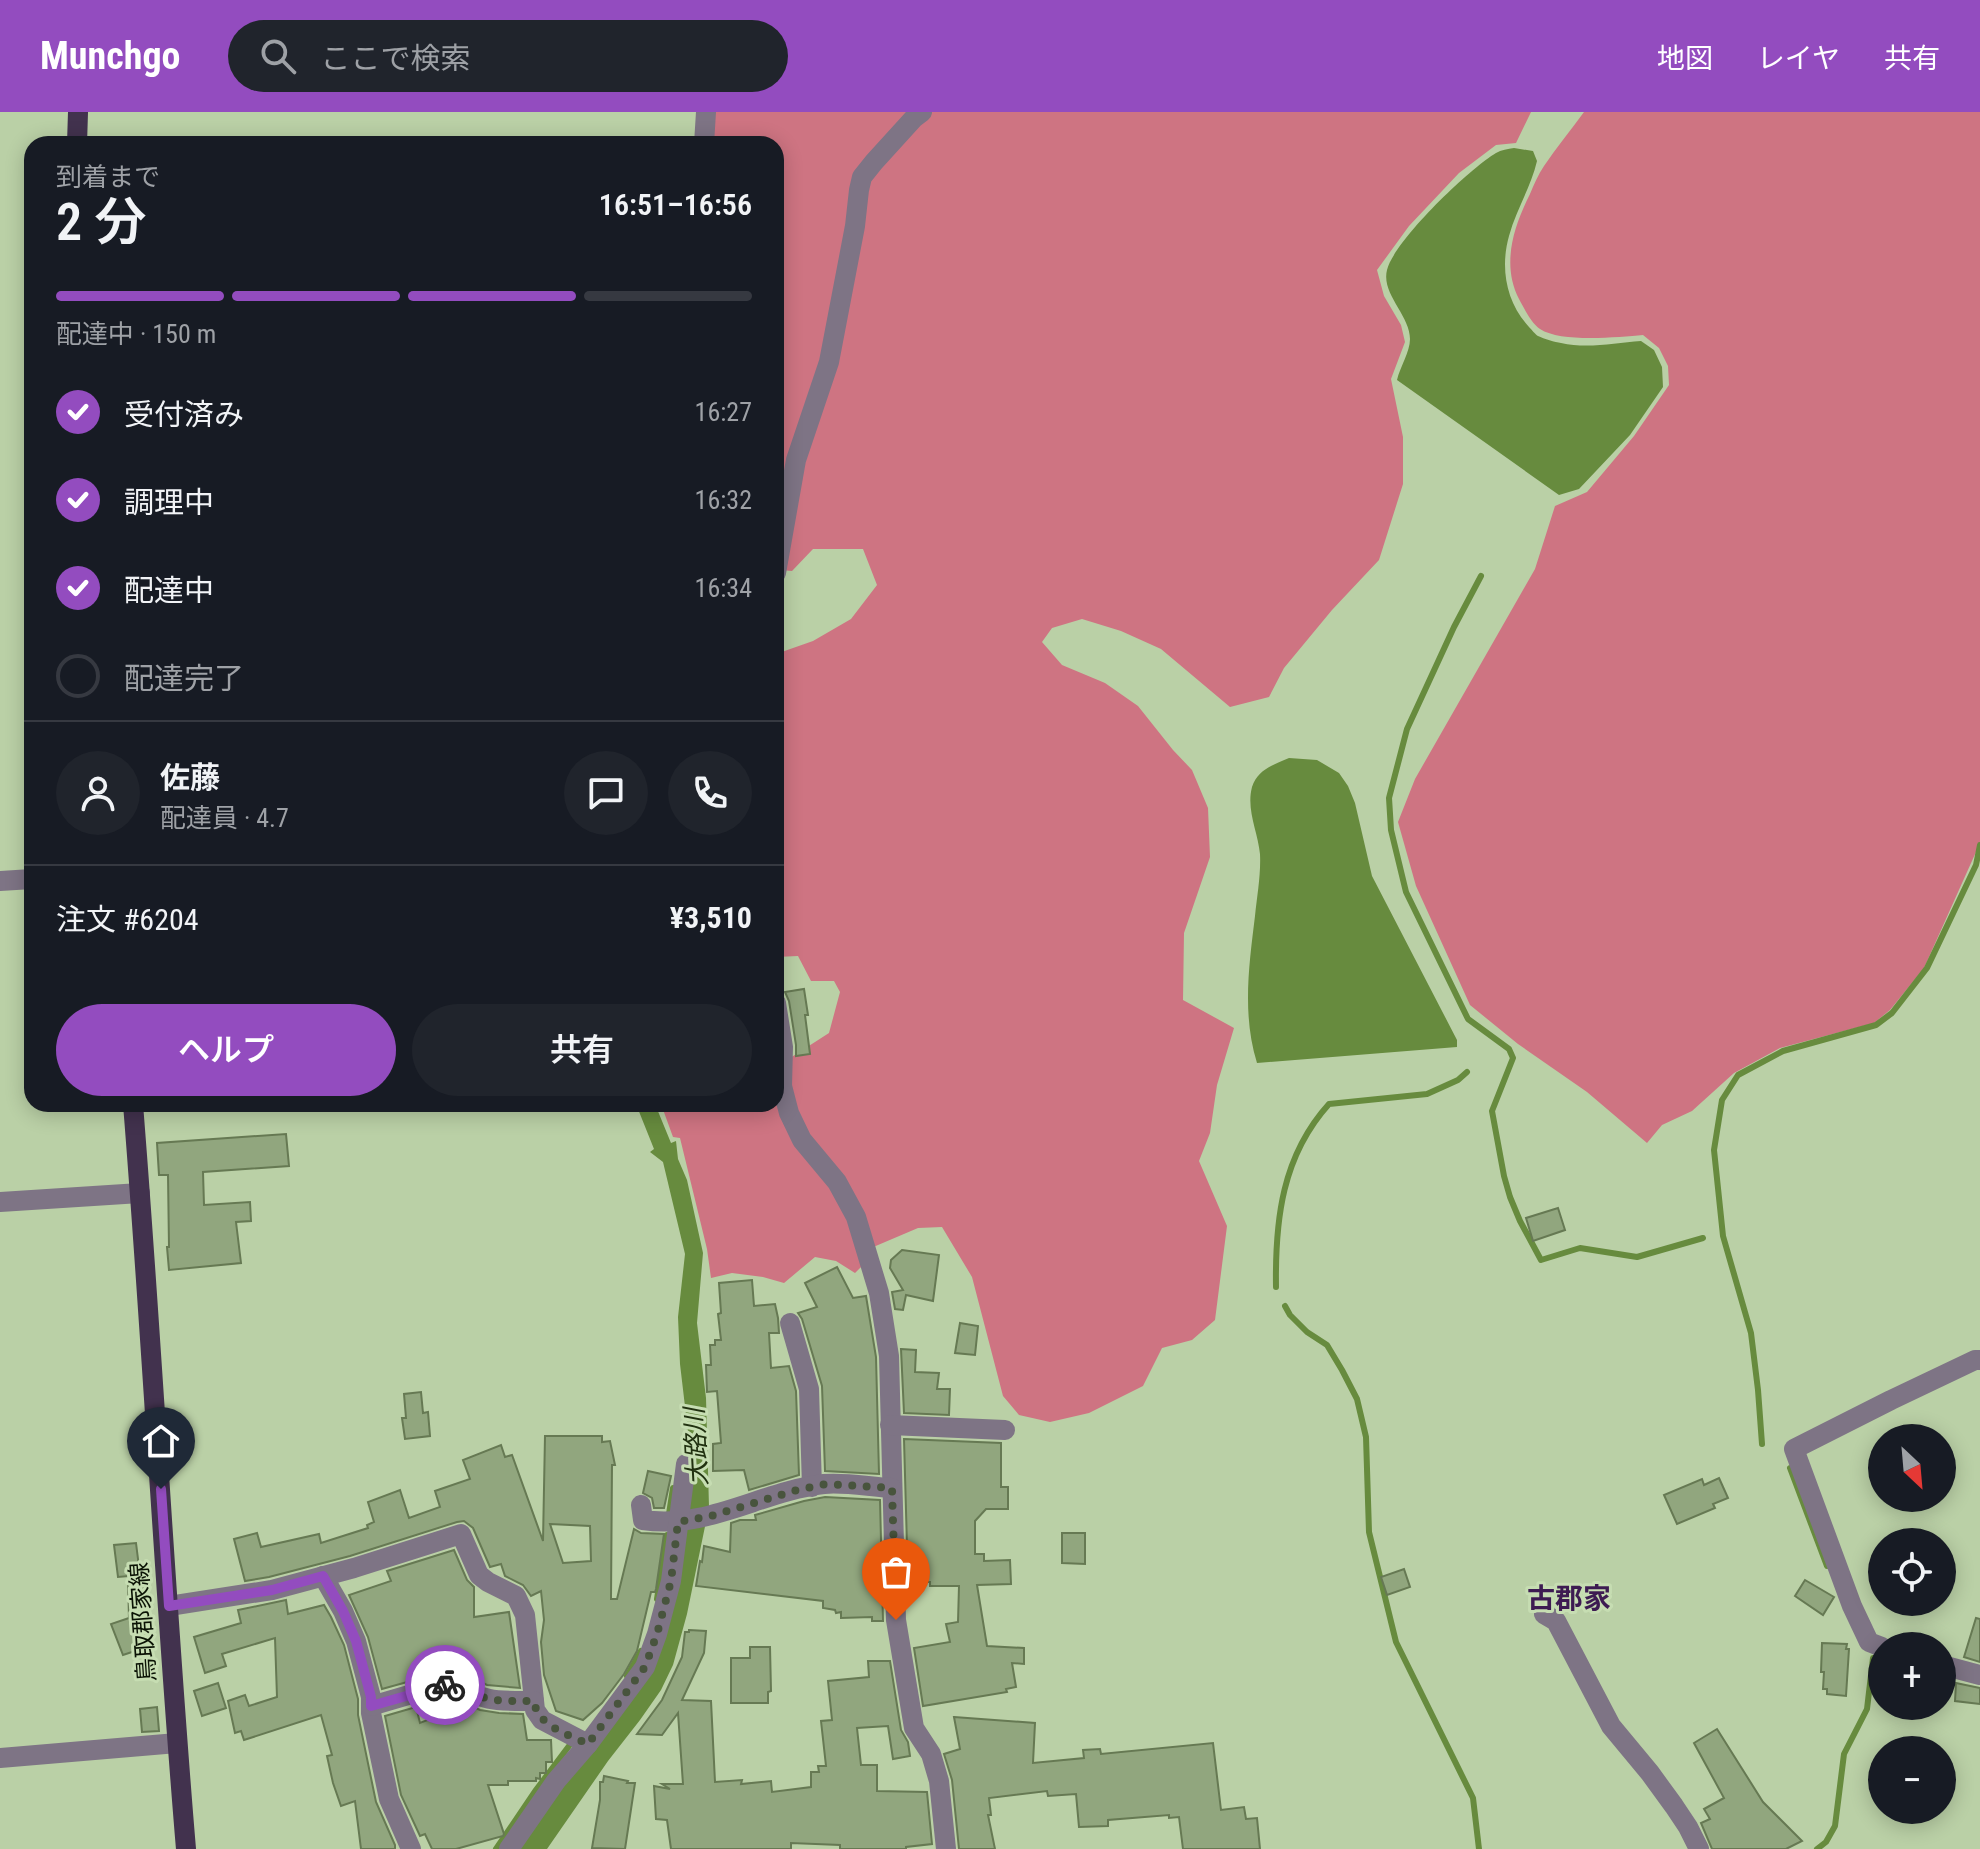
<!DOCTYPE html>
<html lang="ja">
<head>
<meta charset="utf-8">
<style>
	:root { --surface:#171b24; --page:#20242c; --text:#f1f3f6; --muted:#9ea1a6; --line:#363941; --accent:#934cbf }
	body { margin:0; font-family:"Roboto Condensed","Noto Sans JP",sans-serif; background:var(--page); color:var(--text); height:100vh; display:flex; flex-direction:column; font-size:30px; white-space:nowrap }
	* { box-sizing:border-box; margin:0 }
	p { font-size:26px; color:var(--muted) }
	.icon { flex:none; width:44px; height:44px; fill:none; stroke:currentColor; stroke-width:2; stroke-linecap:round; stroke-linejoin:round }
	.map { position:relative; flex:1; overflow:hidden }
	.sheet { position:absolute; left:24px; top:24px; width:760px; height:976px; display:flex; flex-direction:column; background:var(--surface); border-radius:24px; box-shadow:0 4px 20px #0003 }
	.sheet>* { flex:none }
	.needle { width:52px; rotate:154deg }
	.fabs { position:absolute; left:1868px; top:1312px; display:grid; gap:16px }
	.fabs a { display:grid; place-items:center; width:88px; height:88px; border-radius:50%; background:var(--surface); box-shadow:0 4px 20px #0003; font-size:40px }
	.pin { position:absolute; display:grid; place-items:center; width:68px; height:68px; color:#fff; margin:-82px -34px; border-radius:50% 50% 50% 0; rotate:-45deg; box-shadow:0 0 8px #0007 }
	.pin .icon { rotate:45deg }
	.courier { position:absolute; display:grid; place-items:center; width:80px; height:80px; margin:-40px; border:6px solid #934cbf; border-radius:50%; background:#fff; color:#222; box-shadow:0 2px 10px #0007 }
	.head em { font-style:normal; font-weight:600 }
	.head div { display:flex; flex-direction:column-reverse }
	.head { display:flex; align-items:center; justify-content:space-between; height:136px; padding:0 32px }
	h1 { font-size:52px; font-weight:600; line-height:60px }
	.bar { display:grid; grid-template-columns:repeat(4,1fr); gap:12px 8px; align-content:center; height:96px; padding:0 32px }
	.bar i { height:10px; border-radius:6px; background:var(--line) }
	.bar .on { background:var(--accent) }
	.bar p { grid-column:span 4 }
	.line { display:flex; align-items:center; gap:20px; padding:0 32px; border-top:2px solid var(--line) }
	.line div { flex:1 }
	.round { display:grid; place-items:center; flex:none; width:84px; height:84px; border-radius:42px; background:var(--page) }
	ol { padding:0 32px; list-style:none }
	li { display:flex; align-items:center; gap:24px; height:88px }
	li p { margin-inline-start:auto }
	li .icon { padding:8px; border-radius:50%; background:var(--accent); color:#fff; stroke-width:4 }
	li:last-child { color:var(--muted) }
	li i { width:44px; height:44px; border:4px solid var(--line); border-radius:50% }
	.primary-button { display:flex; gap:16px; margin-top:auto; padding:16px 32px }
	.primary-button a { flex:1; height:92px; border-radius:48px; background:var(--accent); color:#fff; font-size:32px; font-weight:600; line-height:92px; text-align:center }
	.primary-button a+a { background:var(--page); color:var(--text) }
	header { display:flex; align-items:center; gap:48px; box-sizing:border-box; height:112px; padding:0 40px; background:var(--accent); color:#fff }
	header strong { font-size:38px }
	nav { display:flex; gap:44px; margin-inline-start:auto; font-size:28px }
	.search { width:560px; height:72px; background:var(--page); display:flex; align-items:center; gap:20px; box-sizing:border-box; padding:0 28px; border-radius:44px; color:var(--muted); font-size:30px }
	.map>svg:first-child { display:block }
</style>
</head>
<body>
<header>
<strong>Munchgo</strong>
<div class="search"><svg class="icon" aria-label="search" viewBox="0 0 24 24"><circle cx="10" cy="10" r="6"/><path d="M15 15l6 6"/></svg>ここで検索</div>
<nav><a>地図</a><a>レイヤ</a><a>共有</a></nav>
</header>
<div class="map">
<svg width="1980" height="1737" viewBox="0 0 1980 1737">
	<rect width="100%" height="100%" fill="#bad0a6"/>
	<g fill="#ce7482">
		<path d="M 712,0 L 917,0 L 871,45 L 850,122 L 776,438 L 776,32 L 710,32 Z"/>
		<path d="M 928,0 L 1531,0 L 1516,31 L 1496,33 L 1459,61 L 1409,114 L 1377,158 L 1384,184 L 1401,213 L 1405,230 L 1391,267 L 1403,325 L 1403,372 L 1379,448 L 1332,498 L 1284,556 L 1269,585 L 1230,595 L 1161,537 L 1121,519 L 1082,507 L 1052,516 L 1042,530 L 1062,553 L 1105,571 L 1138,594 L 1173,638 L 1192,658 L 1208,696 L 1210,745 L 1184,821 L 1183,888 L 1234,916 L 1217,973 L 1210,1021 L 1199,1049 L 1227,1114 L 1215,1208 L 1192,1228 L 1162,1236 L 1143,1274 L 1089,1301 L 1050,1310 L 1019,1303 L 1003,1284 L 972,1165 L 942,1115 L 918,1116 L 871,1136 L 798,1012 L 787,948 L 829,921 L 840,880 L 834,869 L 811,869 L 798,844 L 776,845 L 776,701 L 778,668 L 776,542 L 813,529 L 851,507 L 877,473 L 863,437 L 813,437 L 792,459 L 781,458 L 862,79 Z"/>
		<path d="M 1584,0 L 1980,0 L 1980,731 L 1924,856 L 1890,898 L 1874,911 L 1780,936 L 1734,961 L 1692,999 L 1662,1013 L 1647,1031 L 1587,980 L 1518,932 L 1470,893 L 1416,774 L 1398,710 L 1415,667 L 1535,457 L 1555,394 L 1587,380 L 1634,324 L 1669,273 L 1668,254 L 1659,236 L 1643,223 C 1618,225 1561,231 1540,217 C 1531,211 1524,196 1519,187 C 1501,152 1514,114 1530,82 C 1534,72 1538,63 1544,54 C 1556,36 1571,18 1584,0 Z"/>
		<path d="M 776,920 L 778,968 L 827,1064 L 866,1150 L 855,1161 L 836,1149 L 815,1145 L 784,1171 L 763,1165 L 732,1161 L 711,1166 L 707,1137 L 680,1026 L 673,1025 L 661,992 L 776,992 Z"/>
	</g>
	<g fill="#678b3e">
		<path d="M 1514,36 L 1533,39 L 1537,49 C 1531,75 1516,98 1509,124 C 1500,156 1506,190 1529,215 C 1531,217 1536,223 1538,224 C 1544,227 1555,230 1561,231 C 1587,237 1615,231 1641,229 L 1654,238 L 1662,255 L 1663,275 L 1630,323 L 1579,377 L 1559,383 L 1397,268 C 1400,255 1410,240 1410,227 C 1410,203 1381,182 1387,158 C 1394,129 1469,57 1496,41 C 1501,38 1508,37 1514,36 Z"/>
		<path d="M 1289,646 L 1317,648 L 1339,661 L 1348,674 L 1355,691 L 1372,764 L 1457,928 L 1457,935 L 1257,951 C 1242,903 1249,853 1255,804 C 1257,784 1261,763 1260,742 C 1258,720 1246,698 1252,675 C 1258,657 1273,653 1289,646 Z"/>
		<path d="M 636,992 L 655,992 L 671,1031 L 676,1029 L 678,1047 L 687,1068 L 703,1141 L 697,1211 L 706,1286 L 709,1395 L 687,1502 L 673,1553 L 661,1578 L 640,1608 L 608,1649 L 547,1737 L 520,1737 L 551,1690 L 648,1566 L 689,1356 L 688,1320 L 680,1252 L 678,1205 L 685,1142 L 663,1050 L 650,1040 L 654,1037 Z"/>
	</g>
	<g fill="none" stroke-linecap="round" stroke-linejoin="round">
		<g stroke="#678b3e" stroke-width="6">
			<path d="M 1481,464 L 1454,515 L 1407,617 L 1389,686 L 1391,718 L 1406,780 L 1468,907 L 1509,937 L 1513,946 L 1492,999 L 1504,1064 L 1510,1085 L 1520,1109 L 1541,1148 L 1580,1136 L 1637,1145 L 1703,1126"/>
			<path d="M 1276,1175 C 1275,1108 1282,1044 1329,992 L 1427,982 L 1458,968 L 1467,960"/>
			<path d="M 1285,1194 L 1290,1203 L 1307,1220 L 1327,1233 L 1342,1258 L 1357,1287 L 1366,1325 L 1369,1420 L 1396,1530 L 1473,1686 L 1479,1737"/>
			<path d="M 1762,1332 L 1758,1278 L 1751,1221 L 1723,1124 L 1714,1038 L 1722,988 L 1738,963 L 1783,939 L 1876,913 L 1892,901 L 1927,856 L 1976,753 L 1980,733"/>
			<path d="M 1790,1356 L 1827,1454"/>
			<path d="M 669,1402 L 673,1376"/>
			<path d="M 657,1487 L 667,1423"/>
			<path d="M 627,1564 L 641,1539"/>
			<path d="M 496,1737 L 536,1678 L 569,1634"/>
			<path d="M 1817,1737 L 1826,1730 L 1835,1714 L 1844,1642 L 1867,1597 L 1873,1546"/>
		</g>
	</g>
	<g fill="#91a67e" stroke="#667953" stroke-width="2" fill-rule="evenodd">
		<path d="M 804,877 L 808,903 L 805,903 L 810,942 L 796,944 L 796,933 L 789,889 L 785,880 Z"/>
		<path d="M 286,1022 L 289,1054 L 203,1060 L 204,1093 L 250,1090 L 251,1109 L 236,1110 L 241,1151 L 169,1158 L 167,1135 L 169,1135 L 168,1063 L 159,1063 L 157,1031 Z"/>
		<path d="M 1558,1096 L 1565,1118 L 1533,1129 L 1526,1106 Z"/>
		<path d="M 902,1138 L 939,1143 L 933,1189 L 906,1183 L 903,1198 L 895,1197 L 892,1180 L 903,1178 L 890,1156 L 891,1148 Z"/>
		<path d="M 837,1155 L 853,1186 L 866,1184 L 876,1245 L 879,1362 L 825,1359 L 822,1274 L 802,1207 L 798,1201 L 817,1195 L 805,1171 Z"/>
		<path d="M 752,1168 L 754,1194 L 775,1192 L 778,1206 L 779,1221 L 769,1221 L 771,1256 L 789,1254 L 796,1279 L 799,1363 L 749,1378 L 744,1358 L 713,1359 L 713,1332 L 721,1331 L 717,1279 L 707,1280 L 706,1253 L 711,1253 L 710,1233 L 715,1233 L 715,1228 L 721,1228 L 718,1202 L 721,1201 L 719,1171 Z"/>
		<path d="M 960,1211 L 978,1214 L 975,1243 L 955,1241 Z"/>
		<path d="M 901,1237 L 916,1238 L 915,1260 L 939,1261 L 937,1277 L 950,1277 L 949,1303 L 904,1301 Z"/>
		<path d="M 421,1280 L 423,1301 L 428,1300 L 430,1324 L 405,1327 L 402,1306 L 406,1306 L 404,1282 Z"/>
		<path d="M 545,1324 L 602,1324 L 602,1330 L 610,1329 L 615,1353 L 612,1353 L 611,1487 L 617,1487 L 634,1417 L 641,1421 L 664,1422 L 656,1477 L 655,1480 L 651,1480 L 637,1539 L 624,1562 L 602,1591 L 583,1608 L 556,1599 L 544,1563 L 541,1530 L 544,1508 L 541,1479 L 531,1484 L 523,1473 L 505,1464 L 501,1452 L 490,1455 L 473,1416 L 464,1409 L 457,1410 L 350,1444 L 269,1465 L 245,1469 L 234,1427 L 257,1421 L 261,1435 L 319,1422 L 321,1431 L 368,1416 L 367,1413 L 374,1410 L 368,1390 L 400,1378 L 409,1406 L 440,1395 L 435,1379 L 470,1367 L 463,1348 L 501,1333 L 505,1345 L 512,1343 L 543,1429 ZM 550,1412 L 590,1414 L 591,1449 L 563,1451 Z"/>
		<path d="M 904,1327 L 1001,1331 L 1001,1375 L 1008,1375 L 1008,1397 L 986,1397 L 975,1409 L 975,1442 L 984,1442 L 984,1449 L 1010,1448 L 1011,1472 L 977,1473 L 987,1534 L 1024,1536 L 1024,1552 L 1012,1551 L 1016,1575 L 1006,1577 L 1007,1580 L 923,1594 L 914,1536 L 950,1530 L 946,1512 L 958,1510 L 959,1474 L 930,1474 L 930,1470 L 908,1470 Z"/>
		<path d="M 648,1359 L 671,1364 L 664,1396 L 654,1396 L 652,1386 L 643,1381 Z"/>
		<path d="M 1719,1366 L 1728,1386 L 1713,1392 L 1715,1396 L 1677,1412 L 1664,1383 L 1702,1367 L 1704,1373 Z"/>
		<path d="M 825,1385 L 880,1388 L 883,1509 L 872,1509 L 872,1505 L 841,1506 L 841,1500 L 836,1501 L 835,1498 L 823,1496 L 823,1489 L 696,1474 L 700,1449 L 702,1450 L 704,1434 L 730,1440 L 731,1411 L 740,1408 L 756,1408 L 755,1403 L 804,1389 Z"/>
		<path d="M 1062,1421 L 1085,1421 L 1085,1452 L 1062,1451 Z"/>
		<path d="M 136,1431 L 140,1463 L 118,1465 L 114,1433 Z"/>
		<path d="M 454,1438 L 467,1468 L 474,1475 L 474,1505 L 509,1500 L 520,1576 L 487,1573 L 454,1557 L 382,1577 L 368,1525 L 349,1483 L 391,1469 L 387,1459 Z"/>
		<path d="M 1404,1457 L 1410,1475 L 1387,1483 L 1381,1465 Z"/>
		<path d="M 147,1466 L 148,1493 L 141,1494 L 153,1533 L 123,1543 L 111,1512 L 129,1506 L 128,1467 Z"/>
		<path d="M 1805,1468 L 1834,1485 L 1823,1503 L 1795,1484 Z"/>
		<path d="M 286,1488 L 288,1502 L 324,1493 L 331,1505 L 344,1533 L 358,1587 L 358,1603 L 376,1690 L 395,1733 L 395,1737 L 361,1737 L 355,1689 L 341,1694 L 333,1671 L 327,1644 L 332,1643 L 321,1603 L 244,1628 L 241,1619 L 235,1621 L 228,1589 L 245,1583 L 249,1594 L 277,1585 L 275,1526 L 222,1542 L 226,1554 L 205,1561 L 194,1525 L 241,1511 L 238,1498 Z"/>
		<path d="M 1976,1506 L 1980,1507 L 1980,1550 L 1964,1545 Z"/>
		<path d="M 689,1518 L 706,1519 L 704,1541 L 682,1588 L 711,1589 L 715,1670 L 742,1668 L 741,1672 L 771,1669 L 772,1680 L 811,1675 L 811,1660 L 819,1660 L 818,1654 L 826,1654 L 821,1609 L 832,1608 L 828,1569 L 869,1565 L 868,1549 L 890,1549 L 901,1618 L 908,1630 L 910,1644 L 893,1647 L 888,1614 L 857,1616 L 861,1653 L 877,1653 L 877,1679 L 927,1680 L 932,1732 L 906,1735 L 906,1737 L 840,1737 L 840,1733 L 791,1731 L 791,1737 L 671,1737 L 667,1708 L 656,1707 L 654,1674 L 670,1677 L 662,1672 L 683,1672 L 678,1601 L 662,1623 L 637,1622 L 662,1588 L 682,1545 L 685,1520 L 689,1520 Z"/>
		<path d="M 1822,1531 L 1847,1532 L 1846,1537 L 1849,1537 L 1846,1584 L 1827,1582 L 1827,1577 L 1823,1577 L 1824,1560 L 1821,1560 Z"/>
		<path d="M 750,1535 L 770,1535 L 771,1579 L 768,1580 L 768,1591 L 731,1591 L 731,1546 L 750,1546 Z"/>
		<path d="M 218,1571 L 226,1596 L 202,1604 L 194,1579 Z"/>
		<path d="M 1956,1571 L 1980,1576 L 1980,1592 L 1955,1589 Z"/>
		<path d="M 452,1584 L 480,1598 L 499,1601 L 523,1602 L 527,1628 L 551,1628 L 552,1650 L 546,1650 L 546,1661 L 540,1661 L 540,1667 L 536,1666 L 536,1669 L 508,1669 L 508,1673 L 488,1673 L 504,1722 L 503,1724 L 456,1737 L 432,1737 L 425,1722 L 420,1724 L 401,1683 L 385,1604 L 416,1595 L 420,1611 L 456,1597 Z"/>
		<path d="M 157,1595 L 159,1619 L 142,1620 L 140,1597 Z"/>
		<path d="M 954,1605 L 1035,1611 L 1033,1651 L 1084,1646 L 1083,1638 L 1100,1637 L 1101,1642 L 1213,1631 L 1221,1698 L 1244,1695 L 1246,1707 L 1257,1706 L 1260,1737 L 1183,1737 L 1179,1705 L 1169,1706 L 1169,1703 L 1108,1708 L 1108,1714 L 1079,1715 L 1076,1682 L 1048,1684 L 1047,1679 L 989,1686 L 991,1703 L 988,1703 L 995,1737 L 959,1737 L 952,1668 L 944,1642 L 960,1637 Z"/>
		<path d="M 1717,1617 L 1763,1690 L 1802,1729 L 1786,1737 L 1712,1737 L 1701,1711 L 1710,1707 L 1704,1697 L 1724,1686 L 1694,1631 Z"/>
		<path d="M 604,1664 L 628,1669 L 627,1671 L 635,1671 L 625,1737 L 592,1736 L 600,1688 L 600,1670 L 603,1670 Z"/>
	</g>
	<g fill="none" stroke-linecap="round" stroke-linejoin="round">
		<g stroke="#7e7485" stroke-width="20">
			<path d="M 704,32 L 706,0"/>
			<path d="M 776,461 L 796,348 L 829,250 L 855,114 L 859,78 L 862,65 L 874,50 L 914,6 L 922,0"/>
			<path d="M 0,769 L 32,767"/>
			<path d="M 776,891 L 783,935 L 782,974 L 789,1001 L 802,1028 L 837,1070 L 856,1105 L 879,1181 L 889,1244 L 896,1508 L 914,1616 L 931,1642 L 939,1669 L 946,1737"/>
			<path d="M 0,1090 L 140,1081"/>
			<path d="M 790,1211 L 809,1277 L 812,1375"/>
			<path d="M 890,1313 L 1005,1318"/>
			<path d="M 641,1393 L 643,1408 C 707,1418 762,1379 824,1372 C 846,1370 870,1375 892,1376"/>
			<path d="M 323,1464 L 343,1499 L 356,1529 L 371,1585 L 371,1601 L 389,1687 L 411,1737"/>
			<path d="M 169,1494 L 272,1478 L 354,1456 L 461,1422 L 479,1463 L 488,1470 L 516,1484 L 525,1503 L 535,1598 L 542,1608 L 588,1632"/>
			<path d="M 1544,1502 L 1556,1509 L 1611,1614 L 1650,1661 L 1674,1694 L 1688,1715 L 1699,1737"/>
			<path d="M 1882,1535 L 1869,1530 L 1852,1494 L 1794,1337 L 1891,1288 L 1975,1248 L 1980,1248"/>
			<path d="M 1942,1553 L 1980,1563"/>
			<path d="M 371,1594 L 453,1570 C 484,1591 498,1589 534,1589"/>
			<path d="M 0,1646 L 177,1631"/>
			<path d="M 509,1737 L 556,1669 L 588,1632 L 645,1555 L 657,1522 L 671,1469 L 686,1352"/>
		</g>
		<g stroke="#42324e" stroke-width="20">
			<path d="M 77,32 L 78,0"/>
			<path d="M 133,992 C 153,1240 165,1489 186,1737"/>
		</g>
	</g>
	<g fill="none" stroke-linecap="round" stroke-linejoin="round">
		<path stroke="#48543d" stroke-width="8" stroke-dasharray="0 14.4" d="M 445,1573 L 453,1570 C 484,1591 498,1589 534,1589 C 537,1614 568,1622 588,1632 L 645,1555 L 657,1522 L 671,1469 L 678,1410 L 711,1404 L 797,1378 L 826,1372 L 892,1376 L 896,1508"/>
		<path stroke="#934cbf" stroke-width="10" d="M 161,1377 L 169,1494 L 272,1478 L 323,1464 L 343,1499 L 356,1529 L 371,1585 L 371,1594 L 445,1573"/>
	</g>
	<g text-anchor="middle" stroke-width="6" stroke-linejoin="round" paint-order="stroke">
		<g font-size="24" fill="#0a1204" stroke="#c6ddb2">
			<text transform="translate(143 1510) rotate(-94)" y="8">鳥取郡家線</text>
		</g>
		<g font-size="26" font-style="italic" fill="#213110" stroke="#c6ddb2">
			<text transform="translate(696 1335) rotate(-93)" y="9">大路川</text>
		</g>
		<g font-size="28" font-weight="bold" fill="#3d1b52" stroke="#c6ddb2">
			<text x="1569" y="1496">古郡家</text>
		</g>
	</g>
</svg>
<div class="fabs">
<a><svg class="needle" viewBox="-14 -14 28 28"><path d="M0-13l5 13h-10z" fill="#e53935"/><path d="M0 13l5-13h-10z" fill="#9ea1a6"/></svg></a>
<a><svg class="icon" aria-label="locate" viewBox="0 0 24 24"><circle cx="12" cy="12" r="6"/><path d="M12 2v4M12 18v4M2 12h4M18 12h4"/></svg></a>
<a>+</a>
<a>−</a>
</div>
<div class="pin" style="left:896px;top:1508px;background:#ea580c"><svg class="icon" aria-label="bag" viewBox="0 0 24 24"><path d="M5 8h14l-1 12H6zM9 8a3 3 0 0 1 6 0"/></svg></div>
<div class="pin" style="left:161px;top:1377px;background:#1f2937"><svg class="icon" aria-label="home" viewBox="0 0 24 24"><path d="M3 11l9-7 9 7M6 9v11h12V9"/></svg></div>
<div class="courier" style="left:445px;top:1573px"><svg class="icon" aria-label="bike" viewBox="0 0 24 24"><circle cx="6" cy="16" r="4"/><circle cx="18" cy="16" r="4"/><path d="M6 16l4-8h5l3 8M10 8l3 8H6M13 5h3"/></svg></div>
<section class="sheet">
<div class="head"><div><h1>2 分</h1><p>到着まで</p></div><em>16:51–16:56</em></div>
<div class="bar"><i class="on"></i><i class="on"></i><i class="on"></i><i></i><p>配達中 · 150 m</p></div>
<ol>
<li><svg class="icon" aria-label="check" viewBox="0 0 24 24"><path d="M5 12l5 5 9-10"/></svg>受付済み<p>16:27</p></li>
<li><svg class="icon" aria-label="check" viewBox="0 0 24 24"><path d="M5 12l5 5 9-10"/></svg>調理中<p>16:32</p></li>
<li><svg class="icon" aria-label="check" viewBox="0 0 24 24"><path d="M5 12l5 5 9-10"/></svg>配達中<p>16:34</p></li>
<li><i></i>配達完了</li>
</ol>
<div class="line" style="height:144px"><a class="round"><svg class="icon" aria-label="person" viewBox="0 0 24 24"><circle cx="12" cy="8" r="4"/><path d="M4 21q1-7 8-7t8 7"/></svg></a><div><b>佐藤</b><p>配達員 · 4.7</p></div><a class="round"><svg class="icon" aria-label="chat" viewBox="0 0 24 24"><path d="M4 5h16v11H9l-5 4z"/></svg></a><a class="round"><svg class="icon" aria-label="phone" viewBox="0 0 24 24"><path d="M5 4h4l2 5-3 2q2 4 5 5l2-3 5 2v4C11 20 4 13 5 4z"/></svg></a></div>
<div class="line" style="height:104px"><div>注文 #6204</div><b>¥3,510</b></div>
<div class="primary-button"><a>ヘルプ</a><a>共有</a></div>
</section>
</div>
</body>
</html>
